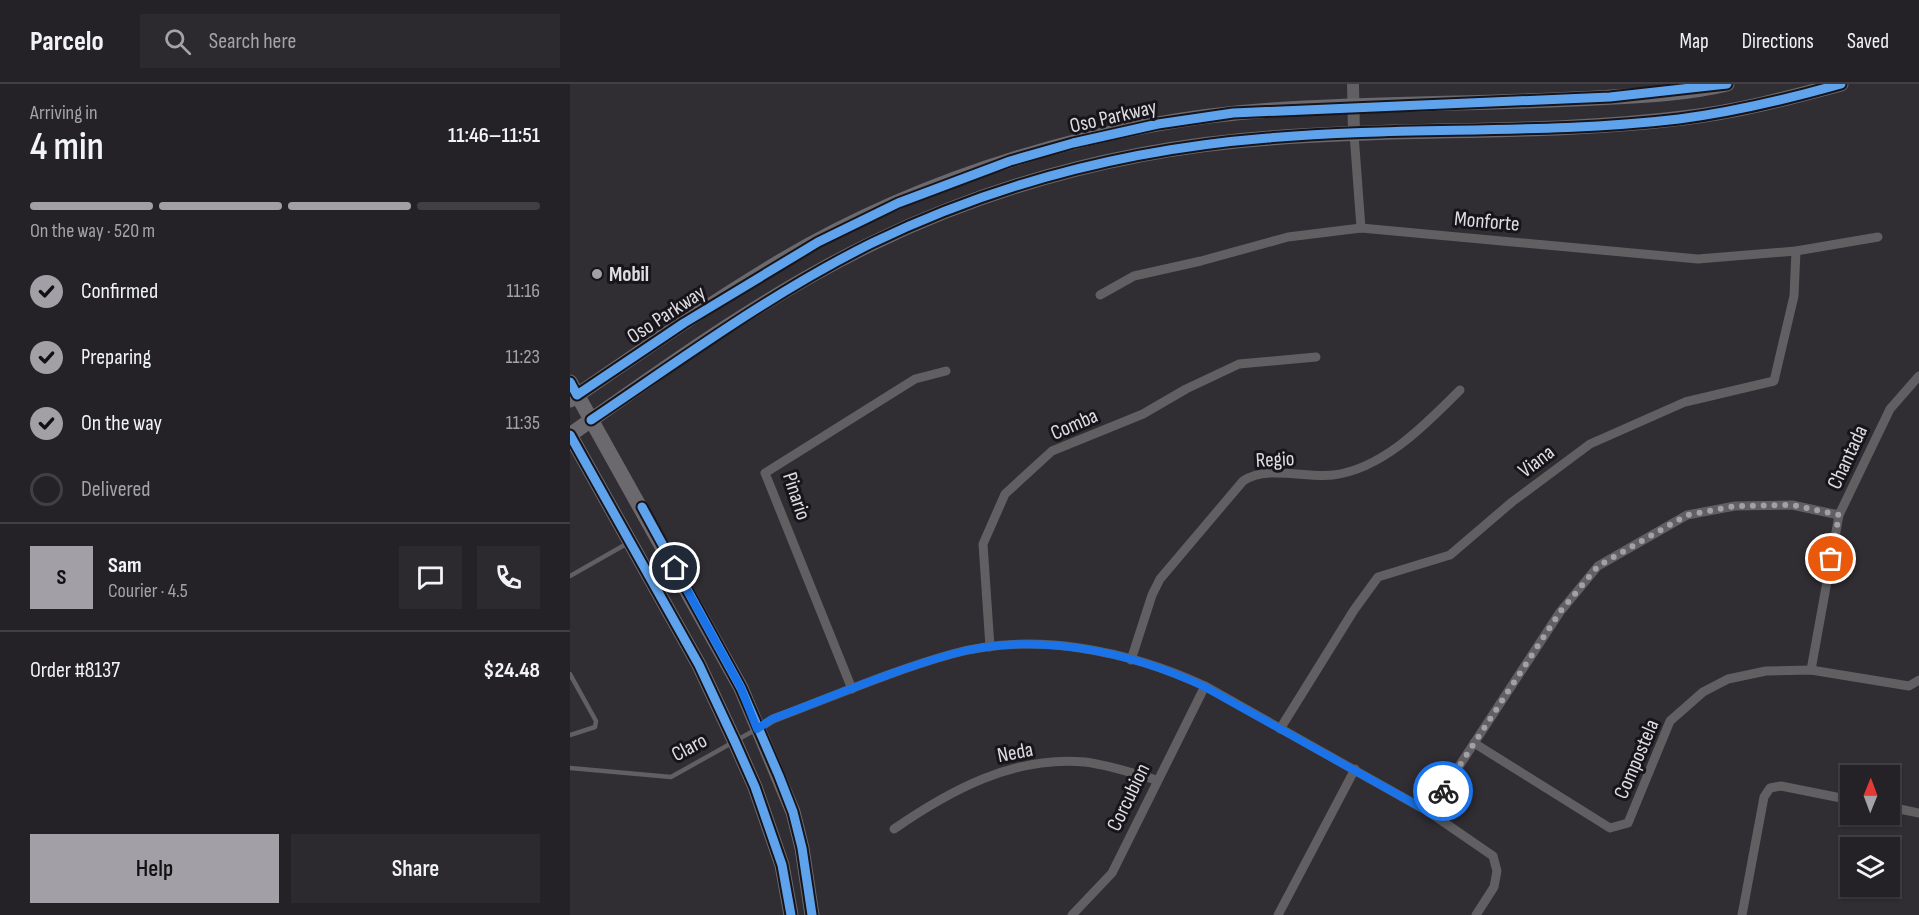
<!DOCTYPE html>
<html lang="en">
<head>
<meta charset="utf-8">
<style>
	:root { --surface:#242226; --page:#2c2a2e; --text:#f1f3f6; --muted:#a3a4a7; --line:#413f43; --accent:#a29fa6 }
	body { margin:0; font-family:"Sofia Sans Condensed",sans-serif; background:var(--page); color:var(--text); height:100vh; display:flex; flex-direction:column; font-size:22px; white-space:nowrap }
	* { box-sizing:border-box; margin:0 }
	p { font-size:20px; color:var(--muted) }
	.icon { flex:none; width:33px; height:33px; fill:none; stroke:currentColor; stroke-width:2; stroke-linecap:round; stroke-linejoin:round }
	.map { position:relative; flex:1; overflow:hidden }
	.side { display:flex; flex-direction:column; background:var(--surface); width:570px }
	.side>* { flex:none }
	.needle { width:39px; rotate:1deg }
	.buttons { position:absolute; left:1270px; top:681px; display:grid; gap:12px }
	.buttons a { display:grid; place-items:center; width:60px; height:60px; border-radius:0px; background:var(--surface); box-shadow:0 2px 4px #0004,0 0 0 2px var(--line); font-size:30px }
	.pin { position:absolute; display:grid; place-items:center; width:51px; height:51px; color:#fff; margin:-26px; border:3px solid #fff; border-radius:50%; box-shadow:0 2px 6px #0007 }
	.courier { position:absolute; display:grid; place-items:center; width:60px; height:60px; margin:-30px; border:4px solid #1a73e8; border-radius:50%; background:#fff; color:#222; box-shadow:0 2px 8px #0007 }
	.headline em { font-style:normal; font-weight:600 }
	.headline div { display:flex; flex-direction:column-reverse }
	.headline { display:flex; align-items:center; justify-content:space-between; height:102px; padding:0 30px }
	h1 { font-size:39px; font-weight:600; line-height:45px }
	.bar { display:grid; grid-template-columns:repeat(4,1fr); gap:9px 6px; align-content:center; height:72px; padding:0 30px }
	.bar i { height:8px; border-radius:4px; background:var(--line) }
	.bar .current { background:var(--accent) }
	.bar p { grid-column:span 4 }
	.line { display:flex; align-items:center; gap:15px; padding:0 30px; border-top:2px solid var(--line) }
	.line div { flex:1 }
	.round { display:grid; place-items:center; flex:none; width:63px; height:63px; border-radius:0px; background:var(--page) }
	ol { padding:0 30px; list-style:none }
	li { display:flex; align-items:center; gap:18px; height:66px }
	li p { margin-inline-start:auto }
	li .icon { padding:6px; border-radius:50%; background:var(--accent); color:#111; stroke-width:4 }
	li:last-child { color:var(--muted) }
	li i { width:33px; height:33px; border:3px solid var(--line); border-radius:50% }
	.primary-button { display:flex; gap:12px; margin-top:auto; padding:12px 30px }
	.primary-button a { flex:1; height:69px; border-radius:0px; background:var(--accent); color:#111; font-size:24px; font-weight:600; line-height:69px; text-align:center }
	.primary-button a+a { background:var(--page); color:var(--text) }
	header { display:flex; align-items:center; gap:36px; box-sizing:border-box; height:84px; padding:0 30px; background:var(--surface); border-bottom:2px solid var(--line) }
	header strong { font-size:28px }
	nav { display:flex; gap:33px; margin-inline-start:auto; font-size:21px }
	.search { width:420px; height:54px; background:var(--page); display:flex; align-items:center; gap:15px; box-sizing:border-box; padding:0 21px; border-radius:0px; color:var(--muted); font-size:22px }
	main { display:flex; flex:1; min-height:0 }
	.map>svg:first-child { display:block }
</style>
</head>
<body>
<header>
<strong>Parcelo</strong>
<div class="search"><svg class="icon" aria-label="search" viewBox="0 0 24 24"><circle cx="10" cy="10" r="6"/><path d="M15 15l6 6"/></svg>Search here</div>
<nav><a>Map</a><a>Directions</a><a>Saved</a></nav>
</header>
<main>
<section class="side">
<div class="headline"><div><h1>4 min</h1><p>Arriving in</p></div><em>11:46–11:51</em></div>
<div class="bar"><i class="current"></i><i class="current"></i><i class="current"></i><i></i><p>On the way · 520 m</p></div>
<ol>
<li><svg class="icon" aria-label="check" viewBox="0 0 24 24"><path d="M5 12l5 5 9-10"/></svg>Confirmed<p>11:16</p></li>
<li><svg class="icon" aria-label="check" viewBox="0 0 24 24"><path d="M5 12l5 5 9-10"/></svg>Preparing<p>11:23</p></li>
<li><svg class="icon" aria-label="check" viewBox="0 0 24 24"><path d="M5 12l5 5 9-10"/></svg>On the way<p>11:35</p></li>
<li><i></i>Delivered</li>
</ol>
<div class="line" style="height:108px"><b class="round" style="background:var(--accent);color:#111">S</b><div><b>Sam</b><p>Courier · 4.5</p></div><a class="round"><svg class="icon" aria-label="chat" viewBox="0 0 24 24"><path d="M4 5h16v11H9l-5 4z"/></svg></a><a class="round"><svg class="icon" aria-label="phone" viewBox="0 0 24 24"><path d="M5 4h4l2 5-3 2q2 4 5 5l2-3 5 2v4C11 20 4 13 5 4z"/></svg></a></div>
<div class="line" style="height:78px"><div>Order #8137</div><b>$24.48</b></div>
<div class="primary-button"><a>Help</a><a>Share</a></div>
</section>
<div class="map">
<svg width="1349" height="831" viewBox="0 0 1349 831">
	<rect width="100%" height="100%" fill="#302d33"/>
	<g fill="none" stroke-linecap="round" stroke-linejoin="round">
		<g stroke="#615f62" stroke-width="4.5">
			<path d="M 0,492 L 58,459"/>
			<path d="M 0,590 L 26,637 L 25,643 L 0,651"/>
			<path d="M 0,684 L 101,693 L 185,646"/>
		</g>
		<g stroke="#615f62" stroke-width="9">
			<path d="M 784,50 L 791,144"/>
			<path d="M 530,211 L 564,192 L 631,177 L 718,153 L 791,144 L 1128,175 L 1226,167 L 1308,153"/>
			<path d="M 420,563 L 413,460 L 435,410 L 482,367 L 573,330 L 616,305 L 669,280 L 746,273"/>
			<path d="M 561,576 L 582,511 L 590,495 L 673,397 C 697,381 734,394 763,391 C 813,385 856,340 890,306"/>
			<path d="M 1241,586 L 1269,431 L 1320,325 L 1349,292"/>
			<path d="M 282,605 L 195,389 L 345,295 L 376,287"/>
			<path d="M 187,645 L 203,635 C 262,613 321,587 382,570 C 465,547 559,567 635,602 L 859,728 L 923,772 L 927,787 L 924,803 L 906,831"/>
			<path d="M 710,645 L 784,526 L 808,493 L 880,471 L 942,418 L 1020,360 L 1115,318 L 1204,297 L 1224,212 L 1226,167"/>
			<path d="M 904,659 L 1040,744 L 1058,739 L 1100,637 L 1133,608 L 1158,595 L 1196,587 L 1241,586 L 1339,602 L 1349,596"/>
			<path d="M 1320,723 L 1349,729"/>
			<path d="M 859,728 L 990,528 L 1028,482 L 1117,431 L 1165,422 L 1222,421 L 1269,431"/>
			<path d="M 324,745 C 379,707 444,671 515,678 C 539,681 563,689 586,696"/>
			<path d="M 502,831 L 542,789 L 635,602"/>
			<path d="M 708,831 L 785,685"/>
			<path d="M 1172,831 L 1194,713 L 1200,704 L 1211,702 L 1281,716"/>
		</g>
		<path stroke="#615f62" stroke-width="12" d="M 783,0 L 784,50"/>
		<g stroke="#6b696d" stroke-width="15">
			<path d="M 0,298 L 171,604 L 223,728 L 232,764 L 242,831"/>
			<path d="M 0,316 C 69,269 139,220 211,177 C 355,92 535,37 702,26 C 802,19 903,20 1004,15 C 1054,12 1108,12 1157,0"/>
			<path d="M 0,351 C 96,283 197,210 303,159 C 427,99 562,64 700,54 C 837,43 976,51 1113,34 C 1166,28 1219,14 1271,0"/>
			<path d="M 0,351 L 129,581 L 165,658 L 185,703 L 212,781 L 221,831"/>
		</g>
		<g stroke="#17141a" stroke-width="13">
			<g id="cycleway">
				<path d="M 0,298 L 7,311 L 114,239 L 248,158 L 328,119 L 440,77 L 503,59 L 588,40 L 663,29 L 1040,13 L 1157,0"/>
				<path d="M 21,336 C 113,274 203,208 302,159 C 426,99 560,65 698,54 C 834,42 973,51 1109,35 C 1164,28 1218,15 1271,0"/>
				<path d="M 0,351 L 129,581 L 165,658 L 185,703 L 212,781 L 221,831"/>
				<path d="M 72,423 L 171,604 L 209,692 L 223,728 L 232,764 L 242,831"/>
			</g>
		</g>
		<use href="#cycleway" stroke="#60a3ed" stroke-width="9"/>
	</g>
	<g fill="none" stroke-linecap="round" stroke-linejoin="round">
		<path stroke="#a29fa6" stroke-width="6" stroke-dasharray="0 10.8" d="M 873,707 L 990,528 L 1028,482 L 1117,431 L 1165,422 L 1222,421 L 1269,431 L 1261,475"/>
		<path stroke="#1a73e8" stroke-width="8" d="M 105,484 L 171,604 L 187,645 L 202,635 C 262,613 321,587 382,570 C 465,547 559,567 635,603 L 859,728 L 873,707"/>
	</g>
	<circle fill="#a29fa6" stroke="#17141a" stroke-width="2" cx="27" cy="190" r="6"/>
	<g text-anchor="middle" stroke-width="6" stroke-linejoin="round" paint-order="stroke">
		<g font-size="21" fill="#e0dce4" stroke="#17141a">
			<text transform="translate(543 32) rotate(-13)" y="7">Oso Parkway</text>
			<text transform="translate(917 137) rotate(5)" y="7">Monforte</text>
			<text transform="translate(96 230) rotate(-33)" y="7">Oso Parkway</text>
			<text transform="translate(504 340) rotate(-24)" y="7">Comba</text>
			<text transform="translate(1277 373) rotate(-65)" y="7">Chantada</text>
			<text transform="translate(705 375) rotate(-3)" y="7">Regio</text>
			<text transform="translate(966 377) rotate(-37)" y="7">Viana</text>
			<text transform="translate(227 412) rotate(72)" y="7">Pinario</text>
			<text transform="translate(119 663) rotate(-28)" y="7">Claro</text>
			<text transform="translate(445 668) rotate(-11)" y="7">Neda</text>
			<text transform="translate(1066 675) rotate(-67)" y="7">Compostela</text>
			<text transform="translate(558 713) rotate(-64)" y="7">Corcubion</text>
		</g>
		<g font-size="21" font-weight="bold" fill="#e0dce4" stroke="#17141a" text-anchor="start">
			<text x="39" y="197">Mobil</text>
		</g>
	</g>
</svg>
<div class="buttons">
<a><svg class="needle" viewBox="-14 -14 28 28"><path d="M0-13l5 13h-10z" fill="#e53935"/><path d="M0 13l5-13h-10z" fill="#a3a4a7"/></svg></a>
<a><svg class="icon" aria-label="layers" viewBox="0 0 24 24"><path d="M12 4l9 5-9 5-9-5zM3 14l9 5 9-5"/></svg></a>
</div>
<div class="pin" style="left:1261px;top:475px;background:#ea580c"><svg class="icon" aria-label="bag" viewBox="0 0 24 24"><path d="M5 8h14l-1 12H6zM9 8a3 3 0 0 1 6 0"/></svg></div>
<div class="pin" style="left:105px;top:484px;background:#1f2937"><svg class="icon" aria-label="home" viewBox="0 0 24 24"><path d="M3 11l9-7 9 7M6 9v11h12V9"/></svg></div>
<div class="courier" style="left:873px;top:707px"><svg class="icon" aria-label="bike" viewBox="0 0 24 24"><circle cx="6" cy="16" r="4"/><circle cx="18" cy="16" r="4"/><path d="M6 16l4-8h5l3 8M10 8l3 8H6M13 5h3"/></svg></div>
</div>
</main>
</body>
</html>
